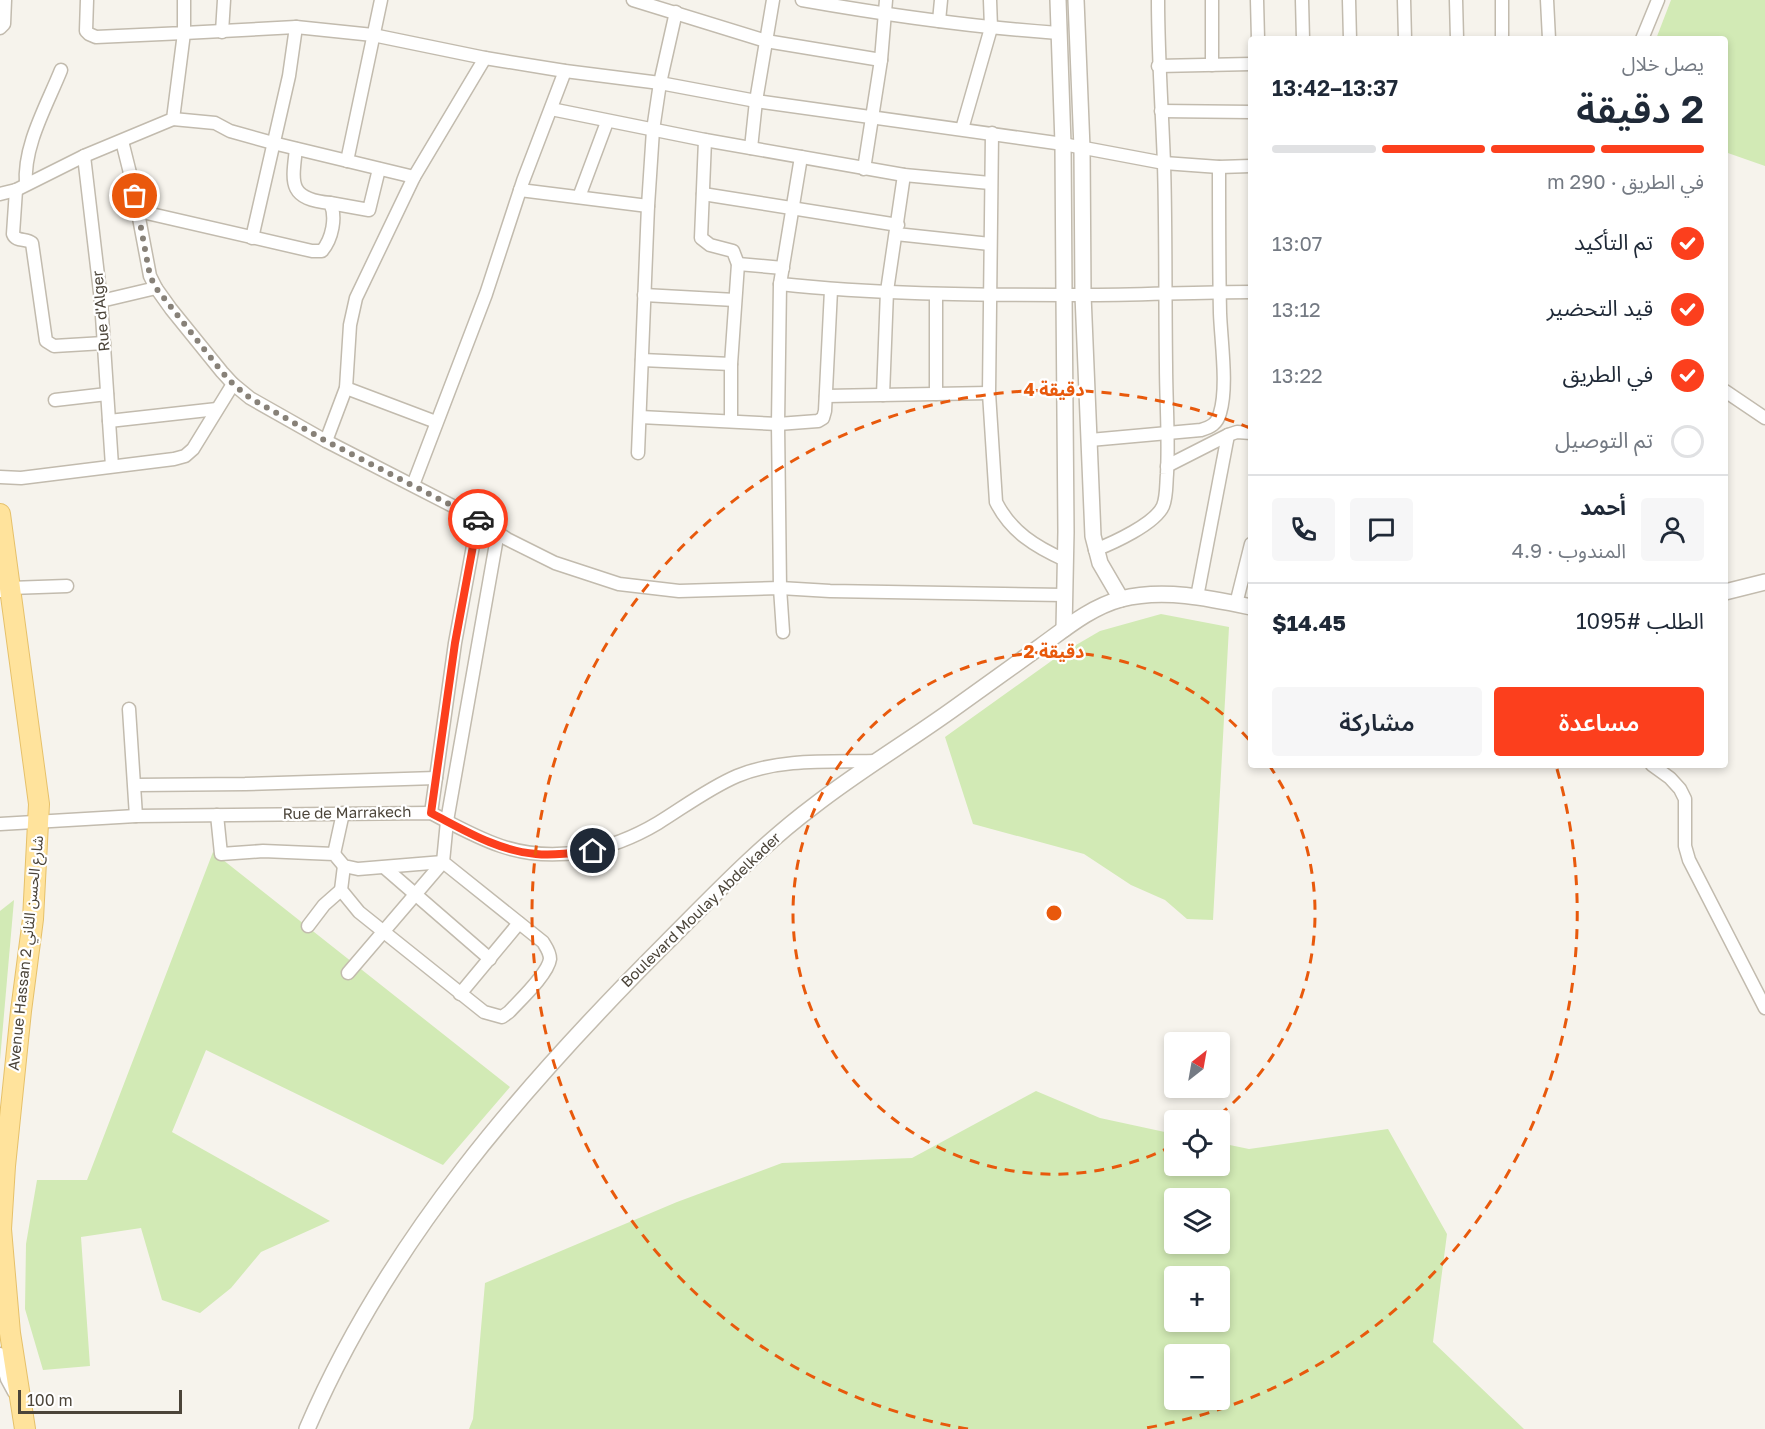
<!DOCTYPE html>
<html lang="ar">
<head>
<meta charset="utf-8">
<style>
	:root { --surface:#fff; --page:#f6f6f7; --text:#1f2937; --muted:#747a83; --line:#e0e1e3; --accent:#fc3f1d }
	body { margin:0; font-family:"Golos Text","Noto Sans Arabic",sans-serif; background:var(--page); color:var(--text); direction:rtl; height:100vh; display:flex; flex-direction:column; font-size:22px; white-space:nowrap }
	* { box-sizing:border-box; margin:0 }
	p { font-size:20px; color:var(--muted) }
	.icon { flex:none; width:33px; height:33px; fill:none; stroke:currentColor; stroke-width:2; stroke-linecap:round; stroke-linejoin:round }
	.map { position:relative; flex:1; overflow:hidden; direction:ltr }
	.panel { position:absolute; left:1248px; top:36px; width:480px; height:732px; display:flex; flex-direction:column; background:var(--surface); border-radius:6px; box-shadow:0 3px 9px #0003; direction:rtl }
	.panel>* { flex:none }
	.needle { width:39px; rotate:31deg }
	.controls { position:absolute; left:1164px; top:1032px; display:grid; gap:12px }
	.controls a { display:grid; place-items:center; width:66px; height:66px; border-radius:6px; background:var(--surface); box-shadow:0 3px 9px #0003; font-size:30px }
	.scale { position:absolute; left:18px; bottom:15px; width:164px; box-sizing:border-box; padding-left:6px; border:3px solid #4b4439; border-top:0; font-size:16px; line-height:21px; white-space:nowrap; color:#4b4439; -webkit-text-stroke:4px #fff; paint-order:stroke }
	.pin { position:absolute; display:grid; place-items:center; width:51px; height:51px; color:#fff; margin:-26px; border:3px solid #fff; border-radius:50%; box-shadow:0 2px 6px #0007 }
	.courier { position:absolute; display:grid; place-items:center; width:60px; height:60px; margin:-30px; border:4px solid #fc3f1d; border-radius:50%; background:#fff; color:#222; box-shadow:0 2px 8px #0007 }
	.summary em { font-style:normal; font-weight:600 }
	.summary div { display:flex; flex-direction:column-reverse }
	.summary { display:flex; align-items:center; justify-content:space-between; height:102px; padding:0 24px }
	h1 { font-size:39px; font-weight:600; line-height:45px }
	.bar { display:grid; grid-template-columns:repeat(4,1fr); gap:9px 6px; align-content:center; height:72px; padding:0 24px }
	.bar i { height:8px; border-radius:4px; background:var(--line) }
	.bar .current { background:var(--accent) }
	.bar p { grid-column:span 4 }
	.line { display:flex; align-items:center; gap:15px; padding:0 24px; border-top:2px solid var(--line) }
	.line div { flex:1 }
	.round { display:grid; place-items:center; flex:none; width:63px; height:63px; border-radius:6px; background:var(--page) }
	ol { padding:0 24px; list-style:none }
	li { display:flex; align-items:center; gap:18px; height:66px }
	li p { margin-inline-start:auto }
	li .icon { padding:6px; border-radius:50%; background:var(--accent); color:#fff; stroke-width:4 }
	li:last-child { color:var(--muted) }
	li i { width:33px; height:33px; border:3px solid var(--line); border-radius:50% }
	.primary-button { display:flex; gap:12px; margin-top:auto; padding:12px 24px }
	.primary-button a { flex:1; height:69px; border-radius:6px; background:var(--accent); color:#fff; font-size:24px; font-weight:600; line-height:69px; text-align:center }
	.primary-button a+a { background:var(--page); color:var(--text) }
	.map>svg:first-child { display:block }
</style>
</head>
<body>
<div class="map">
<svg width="1765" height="1429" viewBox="0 0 1765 1429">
	<rect width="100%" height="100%" fill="#f6f3ec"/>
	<g fill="#d2eab5" fill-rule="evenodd">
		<path d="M 1671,0 L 1765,0 L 1765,166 L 1725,152 L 1725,39 L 1656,39 Z"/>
		<path d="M 1161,614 L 1229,627 L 1213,920 L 1187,919 L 1165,900 L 1131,885 L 1084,854 L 973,824 L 945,737 L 1064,652 L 1100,631 Z"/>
		<path d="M 213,852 L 510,1087 L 443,1165 L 206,1050 L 172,1132 L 330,1221 L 261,1252 L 231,1288 L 200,1313 L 162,1300 L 141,1228 L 81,1237 L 90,1366 L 43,1370 L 25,1309 L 26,1244 L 37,1180 L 87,1180 Z"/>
		<path d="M 14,900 L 0,1060 L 0,911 Z"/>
		<path d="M 1036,1091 L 1100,1118 L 1174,1134 L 1174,1166 L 1220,1166 L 1220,1143 L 1249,1149 L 1388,1129 L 1447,1234 L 1433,1342 L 1524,1429 L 469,1429 L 473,1419 L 485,1283 L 677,1202 L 782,1163 L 912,1158 ZM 1220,1198 L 1220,1244 L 1174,1244 L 1174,1198 ZM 1220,1276 L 1220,1322 L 1174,1322 L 1174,1276 ZM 1220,1354 L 1220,1400 L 1174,1400 L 1174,1354 Z"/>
	</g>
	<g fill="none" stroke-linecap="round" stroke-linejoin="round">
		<g stroke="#c2bbae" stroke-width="15">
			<g id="minor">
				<path d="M 87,0 L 86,31 L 89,34 L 96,37 L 184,33 L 184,0"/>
				<path d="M 633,0 L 766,41 L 881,60"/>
				<path d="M 802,0 C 887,15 972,27 1058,33"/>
				<path d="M 1212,0 L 1212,65"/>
				<path d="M 1257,0 L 1258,39"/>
				<path d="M 1302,0 L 1303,39"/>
				<path d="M 1349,0 L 1350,39"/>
				<path d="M 1404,0 L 1405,39"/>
				<path d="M 1456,0 L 1457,39"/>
				<path d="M 1547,0 L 1549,39"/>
				<path d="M 939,21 L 941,0"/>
				<path d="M 0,28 L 4,24 L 5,0"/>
				<path d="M 222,32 L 224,0"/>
				<path d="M 1502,39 L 1502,0"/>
				<path d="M 1642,39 L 1658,0"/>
				<path d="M 1158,66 L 1251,64"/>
				<path d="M 551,109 L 705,140 L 904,175 L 990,183"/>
				<path d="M 1161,111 L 1251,112"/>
				<path d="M 173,119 L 215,123 L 230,131 L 273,143 L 414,177"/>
				<path d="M 962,129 L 991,28 L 990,0"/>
				<path d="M 992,133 L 989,393 L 996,502 C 1011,532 1036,547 1065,560"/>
				<path d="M 705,140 L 701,238 L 710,245 L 733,251 L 738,264 L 731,364 L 731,421"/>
				<path d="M 122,141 L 132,181 L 150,276 L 156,288 L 171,309 L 222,372 L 233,384 L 250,398 L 326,441 L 478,519 L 507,539 L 555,563 L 619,584 L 679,591 L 780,588 L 830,591 L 1064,595"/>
				<path d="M 751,148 L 756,101 L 773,0"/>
				<path d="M 84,156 L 101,301 L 112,466"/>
				<path d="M 347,161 L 381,0"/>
				<path d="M 864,169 L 881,60 L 886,0"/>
				<path d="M 26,184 C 23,146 47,105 61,70"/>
				<path d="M 16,190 L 13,234 C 16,242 26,238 32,243 L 46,341 L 54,346 L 104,343"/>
				<path d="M 520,190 L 648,206"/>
				<path d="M 0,194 L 16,190 L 84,156 L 173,119 L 184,33 L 296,27 L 373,35 L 485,58 L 565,71 L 660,83 L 756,101 L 1063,144 L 1164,163 L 1219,167 L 1251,166"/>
				<path d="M 703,194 L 898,225"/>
				<path d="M 579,197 L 607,122"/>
				<path d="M 330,203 L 369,210 L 379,169"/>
				<path d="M 138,211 L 312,251 L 322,251 C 332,239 337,217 330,203 C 288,199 292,183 296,149"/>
				<path d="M 896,234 L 990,244"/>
				<path d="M 252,238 L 289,76 L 296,27"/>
				<path d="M 738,264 L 783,268"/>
				<path d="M 780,284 C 874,294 969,295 1063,295 C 1126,296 1188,292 1251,292"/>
				<path d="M 936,294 L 936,394"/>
				<path d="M 644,295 L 735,300"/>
				<path d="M 101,301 L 156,288"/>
				<path d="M 642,360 L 731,364"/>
				<path d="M 346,388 L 436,422"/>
				<path d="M 1725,391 L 1765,418"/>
				<path d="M 883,395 L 887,291 L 904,175"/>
				<path d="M 826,396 L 989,393"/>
				<path d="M 55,400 L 107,394"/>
				<path d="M 640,417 L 778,424 L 818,421 L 823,418 L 825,411 L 831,290"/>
				<path d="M 109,421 L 217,409"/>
				<path d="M 1090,440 L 1201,430 C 1211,427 1217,424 1220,413 C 1228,387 1221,341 1220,313 C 1219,264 1219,215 1219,167"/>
				<path d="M 326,441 L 346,388 L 350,325 L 356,298 L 414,177 L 485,58"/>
				<path d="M 638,453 L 648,206 L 653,130 L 660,83 L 676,12"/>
				<path d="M 1167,466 L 1228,435 L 1237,432 L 1251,433"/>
				<path d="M 0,477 L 21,478 L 174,459 L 185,456 L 193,449 L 233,384"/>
				<path d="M 413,485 L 486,294 L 523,181 L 565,71"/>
				<path d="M 1095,550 C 1113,543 1155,524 1163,506 C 1167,496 1166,484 1167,474 C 1169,437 1166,401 1166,365 C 1165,298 1166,231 1164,164 C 1162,109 1158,55 1158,0"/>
				<path d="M 0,591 L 10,588 L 67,586"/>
				<path d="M 1197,597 L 1228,435"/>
				<path d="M 1236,604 L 1251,544"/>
				<path d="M 783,632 L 780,588 L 778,424 L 780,284 L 801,157"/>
				<path d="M 129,709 L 136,816"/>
				<path d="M 1652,765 L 1670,778 L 1680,789 L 1685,799 L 1685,846 L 1689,860 L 1765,1008"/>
				<path d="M 136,785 L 245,784 L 436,778"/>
				<path d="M 431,813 L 455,643 L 478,519"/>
				<path d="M 217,815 L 221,854 L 263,851 L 334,854 L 344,866 L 358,869 L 443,862"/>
				<path d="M 0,824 L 136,816 L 431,813 C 454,825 477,838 501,846 C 555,864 611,851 658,823 C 684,807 709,788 737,776 C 780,758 831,762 877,761"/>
				<path d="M 334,854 L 343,813"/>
				<path d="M 344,866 L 341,890 L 359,912 L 484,1012 L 502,1017 L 509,1012 C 520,1000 548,974 550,959 C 550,952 546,947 543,942 L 443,862 L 447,821 L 498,532"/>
				<path d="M 385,868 L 490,959"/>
				<path d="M 308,926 L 324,905 L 341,890"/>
				<path d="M 348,973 L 443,862"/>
				<path d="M 460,994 L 519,923"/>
				<path d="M 0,1354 L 7,1379 L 14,1392"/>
			</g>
		</g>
		<g stroke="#c2bbae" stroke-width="18">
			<g id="tertiary">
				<path d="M 1058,0 L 1063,144 L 1064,295 L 1066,532 L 1064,629"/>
				<path d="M 1076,0 L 1082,148 L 1083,295 L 1093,536 L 1100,563 L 1121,599"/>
				<path d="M 1725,592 L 1765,582"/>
				<path d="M 307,1429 C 387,1242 523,1086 665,944 C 713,896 760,846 815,805 C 860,770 909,741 956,707 C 984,687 1013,666 1041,646 C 1066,628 1091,607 1121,599 C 1163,588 1209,598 1251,607"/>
			</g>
		</g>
		<g stroke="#e6c16a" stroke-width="22">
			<path id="primary" d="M 0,514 L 39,804 L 33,919 L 21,1011 L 5,1166 L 1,1229 L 10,1333 L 25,1429"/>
		</g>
		<use href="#minor" stroke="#fff" stroke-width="12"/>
		<use href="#tertiary" stroke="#fff" stroke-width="15"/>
		<use href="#primary" stroke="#ffe39c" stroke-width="20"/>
	</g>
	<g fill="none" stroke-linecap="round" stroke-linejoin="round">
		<path stroke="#878178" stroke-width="6" stroke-dasharray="0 10.8" d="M 135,196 L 150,276 L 156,288 L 222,372 L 233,384 L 250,398 L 326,441 L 478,519"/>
		<path stroke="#fc3f1d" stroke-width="8" d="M 478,519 L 455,643 L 431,813 C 464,830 498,851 536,854 C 555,856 574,853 593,851"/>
	</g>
	<g fill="none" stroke="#e8590c" stroke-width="3" stroke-dasharray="10 8">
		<path d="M1172 1146A261 261 0 1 1 1251 742M1269 765A261 261 0 0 1 1213 1120"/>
		<path d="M968 1429A523 523 0 1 1 1250 428M1557 769A523 523 0 0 1 1140 1429"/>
	</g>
	<g text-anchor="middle" stroke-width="4.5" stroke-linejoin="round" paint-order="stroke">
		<g font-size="15" fill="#4b4439" stroke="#fff">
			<text transform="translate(101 311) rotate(-95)" y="5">Rue d'Alger</text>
			<text transform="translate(347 813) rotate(-1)" y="5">Rue de Marrakech</text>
			<text transform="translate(701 910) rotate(-44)" y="5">Boulevard Moulay Abdelkader</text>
			<text transform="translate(26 953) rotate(-84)" y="5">Avenue Hassan 2 شارع الحسن الثاني</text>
		</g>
	</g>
	<circle cx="1054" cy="913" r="9" fill="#e8590c" stroke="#fff" stroke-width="3"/>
	<g font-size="18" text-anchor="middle" font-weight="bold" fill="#e8590c" stroke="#fff" stroke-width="4.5" stroke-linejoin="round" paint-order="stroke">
		<text x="1054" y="396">4 دقيقة</text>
		<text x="1054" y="658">2 دقيقة</text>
	</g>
</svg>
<div class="controls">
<a><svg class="needle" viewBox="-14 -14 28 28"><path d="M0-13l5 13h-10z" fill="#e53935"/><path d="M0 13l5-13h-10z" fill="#747a83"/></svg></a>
<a><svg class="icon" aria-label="locate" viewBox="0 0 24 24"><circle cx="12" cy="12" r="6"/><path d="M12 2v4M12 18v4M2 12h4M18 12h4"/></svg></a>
<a><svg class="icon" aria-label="layers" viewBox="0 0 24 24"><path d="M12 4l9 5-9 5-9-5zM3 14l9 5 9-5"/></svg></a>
<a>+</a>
<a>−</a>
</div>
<div class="scale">100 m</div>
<div class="pin" style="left:135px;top:196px;background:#ea580c"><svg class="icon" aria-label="bag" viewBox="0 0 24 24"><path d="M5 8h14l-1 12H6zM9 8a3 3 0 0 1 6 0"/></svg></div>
<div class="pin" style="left:593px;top:851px;background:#1f2937"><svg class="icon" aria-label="home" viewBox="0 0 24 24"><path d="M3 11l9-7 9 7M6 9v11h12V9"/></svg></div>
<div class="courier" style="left:478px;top:519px"><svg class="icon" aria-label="car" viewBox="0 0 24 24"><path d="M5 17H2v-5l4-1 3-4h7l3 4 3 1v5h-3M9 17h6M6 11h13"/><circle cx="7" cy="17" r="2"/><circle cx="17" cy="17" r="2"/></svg></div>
<section class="panel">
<div class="summary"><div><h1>2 دقيقة</h1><p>يصل خلال</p></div><em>13:37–13:42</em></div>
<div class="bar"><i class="current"></i><i class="current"></i><i class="current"></i><i></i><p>في الطريق · 290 m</p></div>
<ol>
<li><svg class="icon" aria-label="check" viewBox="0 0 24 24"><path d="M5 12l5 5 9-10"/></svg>تم التأكيد<p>13:07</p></li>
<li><svg class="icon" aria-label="check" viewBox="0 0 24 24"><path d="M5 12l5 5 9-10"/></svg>قيد التحضير<p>13:12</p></li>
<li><svg class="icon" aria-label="check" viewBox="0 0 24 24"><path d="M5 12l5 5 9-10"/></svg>في الطريق<p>13:22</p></li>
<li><i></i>تم التوصيل</li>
</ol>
<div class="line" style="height:108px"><a class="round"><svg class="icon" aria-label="person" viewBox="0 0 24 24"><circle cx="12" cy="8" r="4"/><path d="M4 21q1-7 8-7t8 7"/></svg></a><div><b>أحمد</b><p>المندوب · 4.9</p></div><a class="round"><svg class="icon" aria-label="chat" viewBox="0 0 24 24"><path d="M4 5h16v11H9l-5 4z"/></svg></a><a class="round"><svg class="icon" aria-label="phone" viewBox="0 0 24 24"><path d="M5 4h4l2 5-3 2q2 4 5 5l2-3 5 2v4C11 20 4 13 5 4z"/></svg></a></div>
<div class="line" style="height:78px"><div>الطلب #1095</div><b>$14.45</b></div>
<div class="primary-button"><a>مساعدة</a><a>مشاركة</a></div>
</section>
</div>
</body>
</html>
